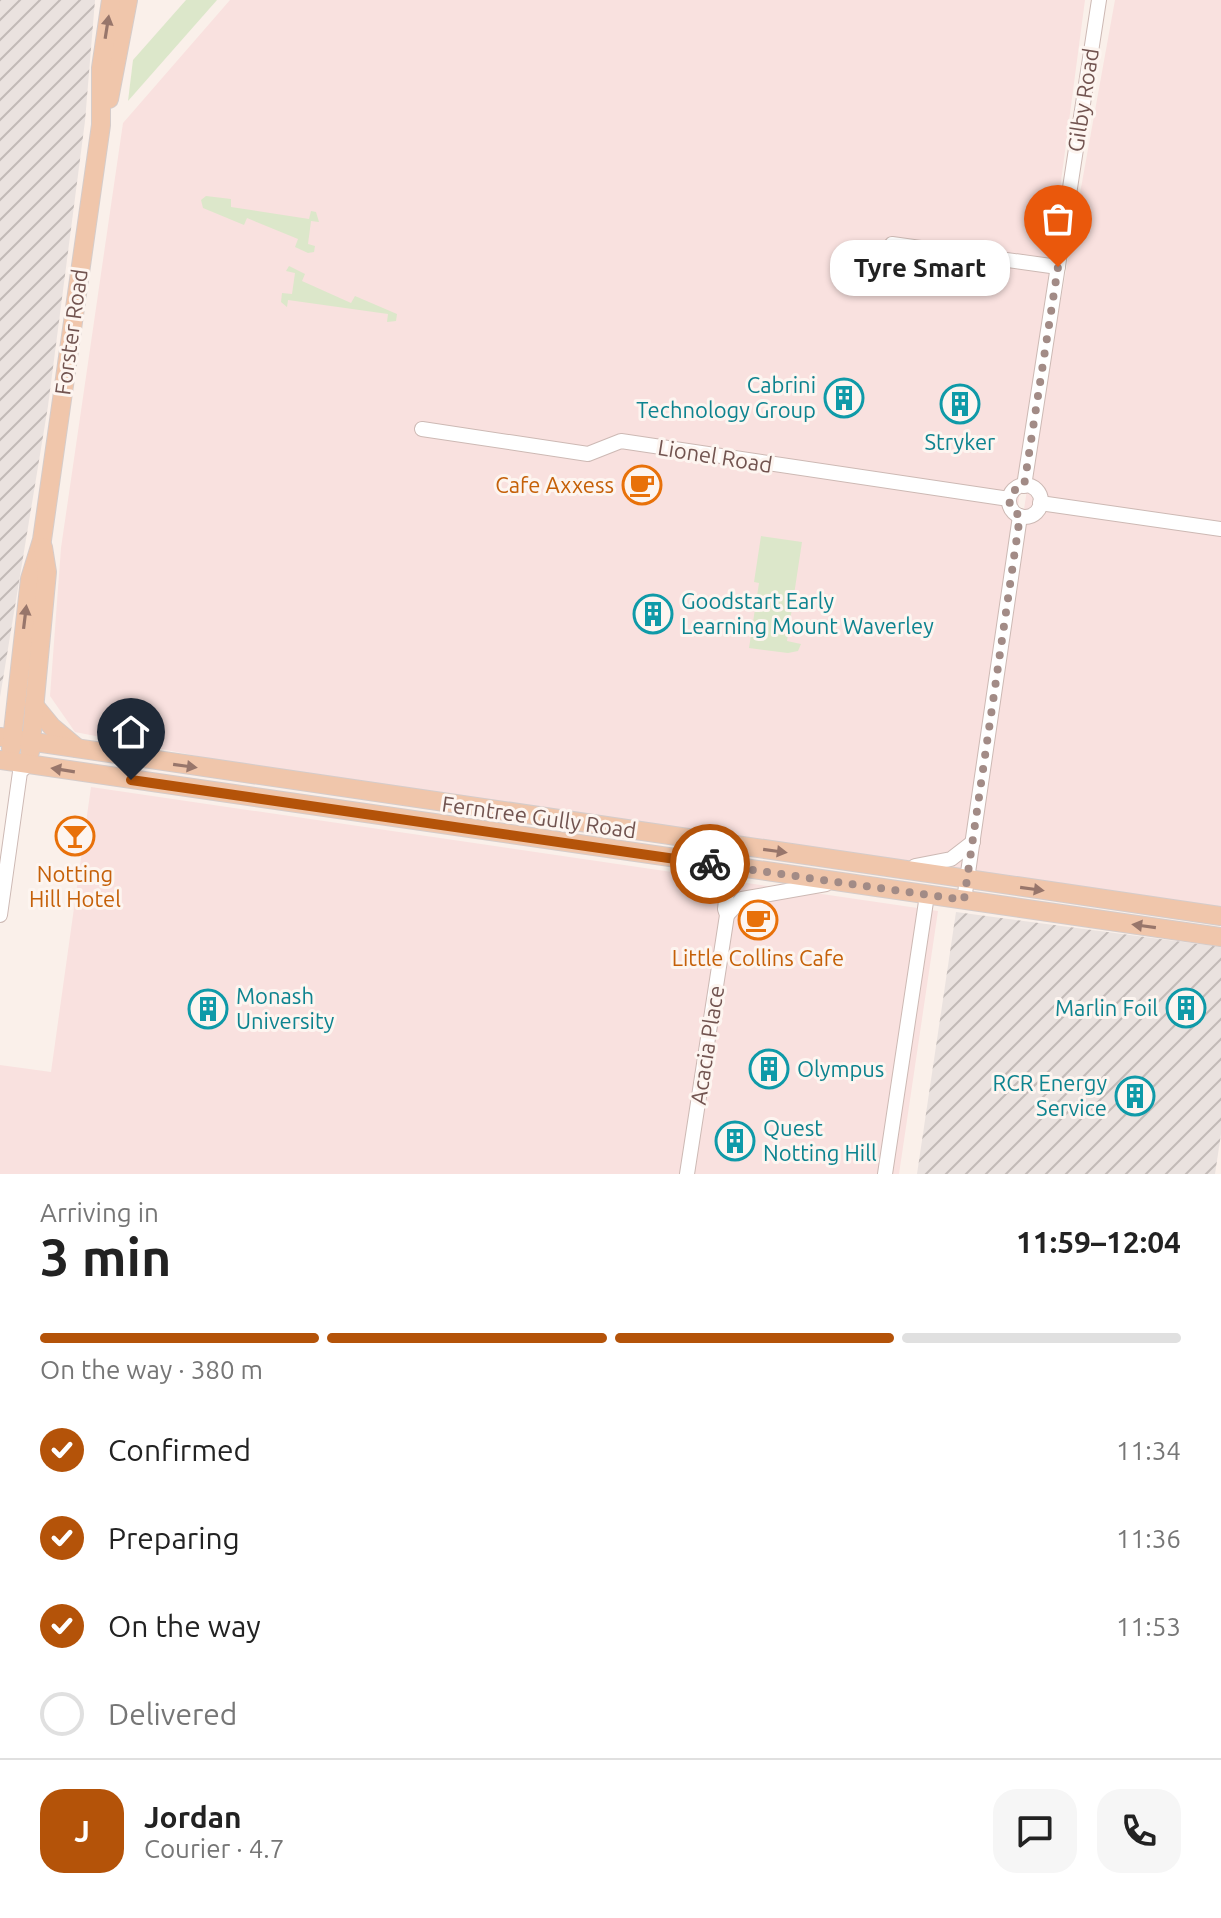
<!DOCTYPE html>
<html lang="en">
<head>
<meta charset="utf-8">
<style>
	:root { --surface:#fff; --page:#f6f6f6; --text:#222; --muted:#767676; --line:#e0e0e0; --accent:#b45309 }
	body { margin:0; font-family:Ubuntu,sans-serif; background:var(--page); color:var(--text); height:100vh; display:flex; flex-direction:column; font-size:30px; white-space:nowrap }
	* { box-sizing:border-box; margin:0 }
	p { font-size:26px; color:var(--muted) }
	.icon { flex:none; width:44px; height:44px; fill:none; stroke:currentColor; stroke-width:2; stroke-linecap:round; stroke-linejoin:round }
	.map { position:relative; height:1174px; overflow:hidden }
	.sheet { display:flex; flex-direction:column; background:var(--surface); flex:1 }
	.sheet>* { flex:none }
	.pin { position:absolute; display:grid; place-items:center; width:68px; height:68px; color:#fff; margin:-82px -34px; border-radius:50% 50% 50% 0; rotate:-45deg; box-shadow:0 0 8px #0007 }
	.pin .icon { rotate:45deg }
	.courier { position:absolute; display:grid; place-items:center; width:80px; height:80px; margin:-40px; border:6px solid #b45309; border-radius:50%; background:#fff; color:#222; box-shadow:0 2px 10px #0007 }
	.bubble { position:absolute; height:56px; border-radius:24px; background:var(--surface); box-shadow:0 2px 6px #0004; font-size:26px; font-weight:600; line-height:56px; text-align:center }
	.head em { font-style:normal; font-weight:600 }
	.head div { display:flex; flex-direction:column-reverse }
	.head { display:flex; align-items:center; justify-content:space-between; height:136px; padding:0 40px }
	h1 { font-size:52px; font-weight:600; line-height:60px }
	.bar { display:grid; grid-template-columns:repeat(4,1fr); gap:12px 8px; align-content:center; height:96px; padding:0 40px }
	.bar i { height:10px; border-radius:6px; background:var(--line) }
	.bar .on { background:var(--accent) }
	.bar p { grid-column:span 4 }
	.line { display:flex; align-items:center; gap:20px; padding:0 40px; border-top:2px solid var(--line) }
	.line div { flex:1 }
	.round { display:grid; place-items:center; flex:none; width:84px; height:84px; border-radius:24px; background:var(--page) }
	ol { padding:0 40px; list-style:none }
	li { display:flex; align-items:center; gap:24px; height:88px }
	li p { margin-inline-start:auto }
	li .icon { padding:8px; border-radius:50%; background:var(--accent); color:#fff; stroke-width:4 }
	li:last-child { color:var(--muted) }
	li i { width:44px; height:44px; border:4px solid var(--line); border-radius:50% }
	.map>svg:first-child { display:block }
</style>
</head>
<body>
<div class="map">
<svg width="1221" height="1174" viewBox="0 0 1221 1174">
	<defs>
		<pattern id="industrial-furrows" width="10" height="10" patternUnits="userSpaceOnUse" patternTransform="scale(2)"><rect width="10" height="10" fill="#eae2df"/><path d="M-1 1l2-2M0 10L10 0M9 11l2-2" fill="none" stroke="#c2bab7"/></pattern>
	</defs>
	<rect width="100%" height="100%" fill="#faf0ea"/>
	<g fill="#f9e1df">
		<path d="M 230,0 L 1085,0 L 976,824 L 1030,470 L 1115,0 L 1221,0 L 1221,911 L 273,771 L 75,732 L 50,696 L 61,548 L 123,123 Z"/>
		<path d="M 91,787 L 938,911 L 899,1174 L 0,1174 L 0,1065 L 51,1072 Z"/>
	</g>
	<g fill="url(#industrial-furrows)">
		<path d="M 0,0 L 95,0 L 85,121 L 48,406 L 0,697 Z"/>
		<path d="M 956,912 L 1221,947 L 1221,1134 L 1215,1174 L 917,1174 Z"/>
	</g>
	<g fill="#dce7ca">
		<path d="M 186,0 L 217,0 L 128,101 L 133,60 Z"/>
		<path d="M 206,196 L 231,199 L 231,207 L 309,219 L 311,211 L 316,212 L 319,222 L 311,221 L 308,244 L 315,246 L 314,252 L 308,253 L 295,247 L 298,239 L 247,218 L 244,225 L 203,208 L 201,200 Z"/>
		<path d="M 289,266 L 305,274 L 302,281 L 351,303 L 355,296 L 397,314 L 396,321 L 387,322 L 388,314 L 288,300 L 287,307 L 281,302 L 282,293 L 292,294 L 295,273 L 286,271 Z"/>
		<path d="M 761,536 L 802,542 L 787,641 L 801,644 L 798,651 L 788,653 L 749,648 L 759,583 L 754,582 Z"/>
	</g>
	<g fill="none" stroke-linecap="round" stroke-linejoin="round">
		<g stroke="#cdb9b4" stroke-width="16">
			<g id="minor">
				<path d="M 892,244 L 1058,267"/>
				<path d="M 422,429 L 588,454 L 621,441 L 1009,499"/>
				<circle cx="1025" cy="501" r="16"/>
				<path d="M 1024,486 L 1099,0"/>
				<path d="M 1040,503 L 1221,529"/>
				<path d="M 915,866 L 951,859 L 973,842"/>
				<path d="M 964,900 L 1020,516"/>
				<path d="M 0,915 L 20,772 L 28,764"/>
				<path d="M 727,915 L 742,899 L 826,884"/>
				<path d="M 687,1174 L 727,915 L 725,909 L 730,867"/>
				<path d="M 885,1174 L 927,895"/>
			</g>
		</g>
		<g stroke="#d5ccca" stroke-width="20">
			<g id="major">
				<path d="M 109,99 L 128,0"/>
				<path d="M 34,705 L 52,727 L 77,748"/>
				<path d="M 0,737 L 1221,916"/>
				<path d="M 11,749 L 30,579 L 42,540 L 101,125 L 101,68 L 111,0"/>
				<path d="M 30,752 L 47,572 L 43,547"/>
				<path d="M 0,760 L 1221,937"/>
			</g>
		</g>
		<use href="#minor" stroke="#fff" stroke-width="14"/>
		<use href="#major" stroke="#f0c6ab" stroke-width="18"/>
	</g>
	<defs><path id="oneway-solid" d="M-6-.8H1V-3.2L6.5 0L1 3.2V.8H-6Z" transform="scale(2)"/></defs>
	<g fill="#98766b">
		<use href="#oneway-solid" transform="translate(107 27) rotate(-81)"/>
		<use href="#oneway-solid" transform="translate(25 617) rotate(-83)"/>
		<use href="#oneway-solid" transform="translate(185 766) rotate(8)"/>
		<use href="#oneway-solid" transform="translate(63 770) rotate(-171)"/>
		<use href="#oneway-solid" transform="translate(775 851) rotate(8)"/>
		<use href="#oneway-solid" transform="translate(1032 889) rotate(8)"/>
		<use href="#oneway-solid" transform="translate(1144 926) rotate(-172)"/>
	</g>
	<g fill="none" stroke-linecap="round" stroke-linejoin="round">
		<path stroke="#a28b86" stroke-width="8" stroke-dasharray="0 14.4" d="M 710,864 L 964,900 L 1020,516 L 1011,509 C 1007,498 1012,488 1024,486 L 1058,267"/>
		<path stroke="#b45309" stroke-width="10" d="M 131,780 L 710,864"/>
	</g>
	<defs>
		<g id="building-ring" transform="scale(2)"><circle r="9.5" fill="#fdf5f0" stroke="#0f9aa8" stroke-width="1.5"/><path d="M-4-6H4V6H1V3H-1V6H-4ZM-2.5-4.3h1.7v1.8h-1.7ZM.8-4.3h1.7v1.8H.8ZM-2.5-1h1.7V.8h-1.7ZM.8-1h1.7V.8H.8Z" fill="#0f9aa8"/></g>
		<g id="cafe-ring" transform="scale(2)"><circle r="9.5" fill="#fdf5f0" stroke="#e8710a" stroke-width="1.5"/><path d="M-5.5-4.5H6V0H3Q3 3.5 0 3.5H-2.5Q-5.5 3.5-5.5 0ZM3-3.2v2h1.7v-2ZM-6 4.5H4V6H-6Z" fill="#e8710a"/></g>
		<g id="bar-ring" transform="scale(2)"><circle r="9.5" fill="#fdf5f0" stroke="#e8710a" stroke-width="1.5"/><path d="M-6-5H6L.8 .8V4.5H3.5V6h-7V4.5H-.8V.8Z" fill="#e8710a"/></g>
	</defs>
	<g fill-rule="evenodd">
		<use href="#building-ring" x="844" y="398"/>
		<use href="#building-ring" x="960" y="404"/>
		<use href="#cafe-ring" x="642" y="485"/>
		<use href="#building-ring" x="653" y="614"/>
		<use href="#bar-ring" x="75" y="836"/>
		<use href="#cafe-ring" x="758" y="920"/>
		<use href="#building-ring" x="1186" y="1008"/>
		<use href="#building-ring" x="208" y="1009"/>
		<use href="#building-ring" x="769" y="1069"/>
		<use href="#building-ring" x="1135" y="1096"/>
		<use href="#building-ring" x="735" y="1141"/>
	</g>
	<g text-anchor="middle" stroke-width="6" stroke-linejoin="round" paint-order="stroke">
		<g font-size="22" fill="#725450" stroke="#fdf5f0">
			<text transform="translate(1083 100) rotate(-81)" y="8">Gilby Road</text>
			<text transform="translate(71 332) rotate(-82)" y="8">Forster Road</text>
			<text transform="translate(715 456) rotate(9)" y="8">Lionel Road</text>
			<text transform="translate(539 817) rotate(8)" y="8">Ferntree Gully Road</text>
			<text transform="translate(707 1045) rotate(-81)" y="8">Acacia Place</text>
		</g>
		<g font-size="22" fill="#0d838f" stroke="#fdf5f0" text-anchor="start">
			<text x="816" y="393" text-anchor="end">Cabrini<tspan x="816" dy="25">Technology Group</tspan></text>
			<text x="960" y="450" text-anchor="middle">Stryker</text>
			<text x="681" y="609">Goodstart Early<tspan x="681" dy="25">Learning Mount Waverley</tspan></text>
			<text x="236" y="1004">Monash<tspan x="236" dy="25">University</tspan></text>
			<text x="1158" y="1016" text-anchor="end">Marlin Foil</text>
			<text x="797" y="1077">Olympus</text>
			<text x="1107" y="1091" text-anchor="end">RCR Energy<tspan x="1107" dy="25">Service</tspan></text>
			<text x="763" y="1136">Quest<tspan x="763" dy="25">Notting Hill</tspan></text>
		</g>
		<g font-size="22" fill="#c56008" stroke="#fdf5f0">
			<text x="614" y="493" text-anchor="end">Cafe Axxess</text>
			<text x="75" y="882">Notting<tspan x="75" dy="25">Hill Hotel</tspan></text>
			<text x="758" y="966">Little Collins Cafe</text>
		</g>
	</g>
</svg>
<div class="pin" style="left:1058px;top:267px;background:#ea580c"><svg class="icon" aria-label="bag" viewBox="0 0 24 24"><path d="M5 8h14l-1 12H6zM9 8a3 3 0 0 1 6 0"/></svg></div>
<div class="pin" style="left:131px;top:780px;background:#1f2937"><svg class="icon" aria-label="home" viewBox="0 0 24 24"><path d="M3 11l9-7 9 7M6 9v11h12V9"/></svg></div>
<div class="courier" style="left:710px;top:864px"><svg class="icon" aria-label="bike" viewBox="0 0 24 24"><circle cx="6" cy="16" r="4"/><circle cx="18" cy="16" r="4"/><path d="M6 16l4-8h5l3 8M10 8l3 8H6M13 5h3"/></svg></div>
<div class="bubble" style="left:830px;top:240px;width:180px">Tyre Smart</div>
</div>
<section class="sheet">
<div class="head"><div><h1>3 min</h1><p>Arriving in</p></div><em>11:59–12:04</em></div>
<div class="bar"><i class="on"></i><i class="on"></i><i class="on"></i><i></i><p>On the way · 380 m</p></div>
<ol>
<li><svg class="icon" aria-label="check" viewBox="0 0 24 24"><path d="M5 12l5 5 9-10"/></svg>Confirmed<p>11:34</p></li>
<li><svg class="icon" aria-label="check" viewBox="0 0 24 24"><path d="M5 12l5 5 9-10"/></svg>Preparing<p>11:36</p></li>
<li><svg class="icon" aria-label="check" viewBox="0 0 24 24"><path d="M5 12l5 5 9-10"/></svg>On the way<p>11:53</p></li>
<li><i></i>Delivered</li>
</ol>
<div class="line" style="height:144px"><b class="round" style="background:var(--accent);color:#fff">J</b><div><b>Jordan</b><p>Courier · 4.7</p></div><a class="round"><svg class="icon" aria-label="chat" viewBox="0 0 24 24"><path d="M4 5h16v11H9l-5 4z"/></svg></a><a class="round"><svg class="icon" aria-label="phone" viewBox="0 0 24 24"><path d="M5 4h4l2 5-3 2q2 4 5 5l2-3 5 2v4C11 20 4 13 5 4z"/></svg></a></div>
</section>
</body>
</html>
